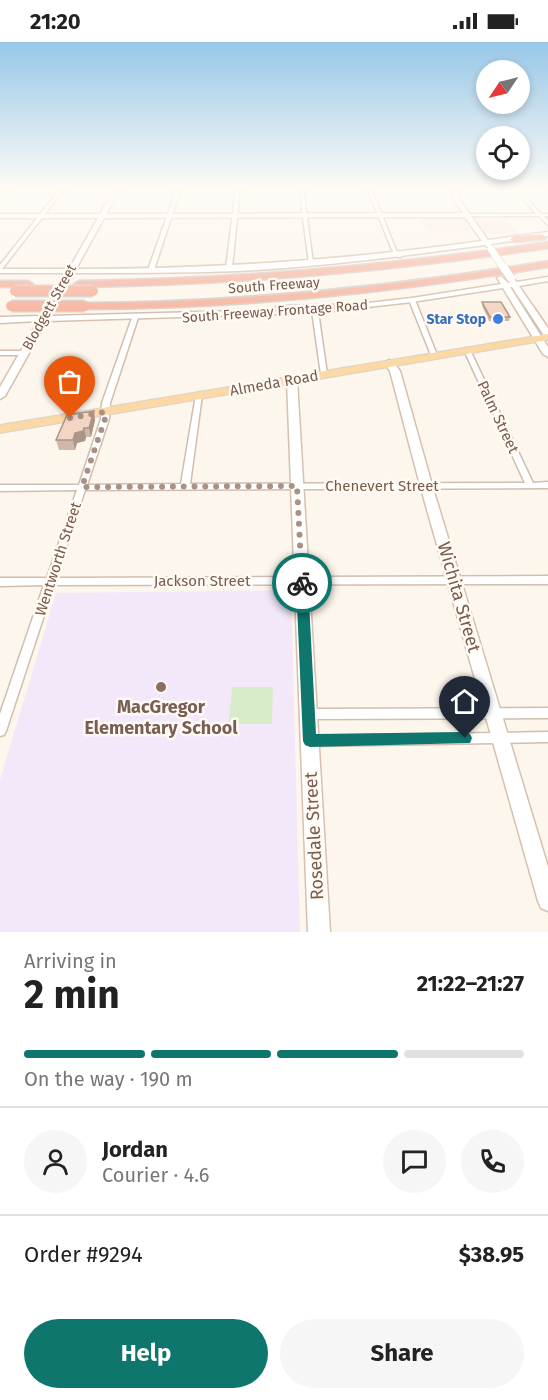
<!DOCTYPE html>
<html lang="en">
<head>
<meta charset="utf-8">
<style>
	:root { --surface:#fff; --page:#f6f6f6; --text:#222; --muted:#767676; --line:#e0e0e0; --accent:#0f766e }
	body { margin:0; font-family:"Fira Sans",sans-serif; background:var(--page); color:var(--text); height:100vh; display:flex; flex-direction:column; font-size:22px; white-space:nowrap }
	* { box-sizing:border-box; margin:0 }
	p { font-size:20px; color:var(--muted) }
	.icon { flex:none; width:33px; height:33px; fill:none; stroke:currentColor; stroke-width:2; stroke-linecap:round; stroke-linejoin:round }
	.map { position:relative; height:890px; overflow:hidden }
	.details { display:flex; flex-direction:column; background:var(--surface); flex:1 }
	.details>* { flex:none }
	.needle { width:39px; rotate:235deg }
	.buttons { position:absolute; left:476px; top:18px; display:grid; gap:12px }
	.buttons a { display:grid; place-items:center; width:54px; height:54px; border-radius:50%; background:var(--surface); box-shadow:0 3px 9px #0003; font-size:30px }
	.pin { position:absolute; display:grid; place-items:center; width:51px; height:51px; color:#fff; margin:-62px -26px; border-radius:50% 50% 50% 0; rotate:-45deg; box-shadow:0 0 6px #0007 }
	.pin .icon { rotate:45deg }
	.courier { position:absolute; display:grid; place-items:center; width:60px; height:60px; margin:-30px; border:4px solid #0f766e; border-radius:50%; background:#fff; color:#222; box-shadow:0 2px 8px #0007 }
	.summary em { font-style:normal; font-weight:700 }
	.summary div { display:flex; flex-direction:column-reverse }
	.summary { display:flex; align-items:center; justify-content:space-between; height:102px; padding:0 24px }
	h1 { font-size:39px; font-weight:700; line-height:45px }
	.bar { display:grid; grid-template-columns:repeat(4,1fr); gap:9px 6px; align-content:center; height:72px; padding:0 24px }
	.bar i { height:8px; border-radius:4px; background:var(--line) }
	.bar .selected { background:var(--accent) }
	.bar p { grid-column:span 4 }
	.line { display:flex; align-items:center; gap:15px; padding:0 24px; border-top:2px solid var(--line) }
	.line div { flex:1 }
	.round { display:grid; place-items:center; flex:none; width:63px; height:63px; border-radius:32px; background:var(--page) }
	.cta { display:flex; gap:12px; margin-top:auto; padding:12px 24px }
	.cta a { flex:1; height:69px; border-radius:36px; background:var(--accent); color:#fff; font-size:24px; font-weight:700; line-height:69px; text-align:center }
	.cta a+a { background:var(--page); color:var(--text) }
	.status { display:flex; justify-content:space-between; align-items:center; height:42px; padding:0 30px; background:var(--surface); direction:ltr }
	.status svg { height:16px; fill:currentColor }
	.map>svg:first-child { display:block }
</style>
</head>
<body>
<div class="status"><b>21:20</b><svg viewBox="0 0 49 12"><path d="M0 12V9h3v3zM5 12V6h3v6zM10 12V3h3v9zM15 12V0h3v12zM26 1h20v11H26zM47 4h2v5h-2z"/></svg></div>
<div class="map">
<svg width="548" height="890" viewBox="0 0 548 890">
	<rect width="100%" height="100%" fill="#fdf6ec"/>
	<path fill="#fde8e0" d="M 419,175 L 507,176 L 518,192 L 485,192 L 482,189 L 427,189 Z"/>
	<path fill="#f3e8fa" d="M 291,548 L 300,890 L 0,890 L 0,738 L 56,551 Z"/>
	<path fill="#d8ecc9" d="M 232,645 L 273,645 L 272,682 L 229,682 Z"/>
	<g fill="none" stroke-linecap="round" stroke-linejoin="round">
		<g stroke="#d1beb0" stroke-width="3">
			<g id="street">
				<path d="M 8,146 L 12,146 L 0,157 L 0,154 Z"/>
				<path d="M 61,146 L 65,146 L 2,227 L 0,228 L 0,223 Z"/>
				<path d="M 177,146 L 181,146 L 154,228 L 149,229 L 148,228 Z"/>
				<path d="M 236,146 L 240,146 L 232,226 L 229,228 L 226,226 Z"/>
				<path d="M 299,146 L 303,146 L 313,221 L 311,222 L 309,221 Z"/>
				<path d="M 367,146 L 371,146 L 396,208 L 401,214 L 401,215 L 397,215 L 392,208 Z"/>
				<path d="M 516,146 L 520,146 L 527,156 L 541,172 L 548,172 L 548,174 L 543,174 L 548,179 L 548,183 L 539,174 L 467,174 L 465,173 L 467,172 L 536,172 L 524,158 Z"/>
				<path d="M 412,256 L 415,258 L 437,313 L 436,314 L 434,315 L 431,313 L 409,258 Z"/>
				<path d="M 315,267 L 318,269 L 327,332 L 324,334 L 321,332 L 312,269 Z"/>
				<path d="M 135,274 L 138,276 L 110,361 L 109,377 L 87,443 L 181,442 L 196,353 L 199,351 L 202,353 L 190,442 L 525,441 L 464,308 L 467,306 L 470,308 L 533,441 L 548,440 L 548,446 L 85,448 L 56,536 L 548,534 L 548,542 L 54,543 L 6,689 L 4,693 L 0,694 L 0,672 L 44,543 L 0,544 L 0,536 L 47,536 L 77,448 L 0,449 L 0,443 L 79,443 L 101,377 L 102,361 L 132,276 Z"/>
				<path d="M 0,309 L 23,309 L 26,311 L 23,313 L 0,313 Z"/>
				<path d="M 548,666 L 548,676 L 308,677 L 304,676 L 302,672 L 304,668 L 308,667 Z"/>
				<path d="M 548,690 L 548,700 L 310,704 L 306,703 L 304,699 L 306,695 L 310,694 Z"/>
			</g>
		</g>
		<g stroke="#d6c0b0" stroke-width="3">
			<g id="secondary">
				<path d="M 115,146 L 121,146 L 106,172 L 463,171 L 455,160 L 450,146 L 456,146 L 461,160 L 488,198 L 548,190 L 548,194 L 491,202 L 492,204 L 489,206 L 485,203 C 403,214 321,225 239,229 C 184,231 129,231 74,231 L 50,274 L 315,267 L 412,256 L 501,242 L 497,236 L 501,234 L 508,241 L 510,241 L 507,237 L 511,235 L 517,240 L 548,235 L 548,239 L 519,244 L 548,286 L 548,296 L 545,295 L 512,245 L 510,245 L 548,305 L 548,315 L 543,312 L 503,246 L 412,260 L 315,271 L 47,279 L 5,354 L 0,357 L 0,345 L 38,279 L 0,281 L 0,275 L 41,274 L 66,231 L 0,231 L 0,227 L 69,227 L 98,176 L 0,176 L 0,172 L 100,172 ZM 465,175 L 482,199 C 346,218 214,227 76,227 L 104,176 Z"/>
				<path d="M 389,318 L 392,319 L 400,329 L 432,443 L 548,825 L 548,869 L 541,866 L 538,859 L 420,443 L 390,329 L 384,321 Z"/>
				<path d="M 292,335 L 297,338 L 330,890 L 308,890 L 287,338 Z"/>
			</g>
		</g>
		<g stroke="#dad1cd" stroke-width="2">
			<path id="primary" d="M 548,292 L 548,298 L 0,391 L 0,383 Z"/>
		</g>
		<g stroke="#dad1cd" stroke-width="3">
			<g id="highway">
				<path d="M 542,192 L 546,195 L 545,197 L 514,200 L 510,197 L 514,194 Z"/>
				<path d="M 548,200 L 548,206 C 392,229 237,243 79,245 L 74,242 L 79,239 C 237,237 392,223 548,200 Z"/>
				<path d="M 548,219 L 548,225 C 391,251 245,266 85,267 L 80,264 L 85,261 C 243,260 392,245 548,219 Z"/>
				<path d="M 0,239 L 28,239 L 33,242 L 28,245 L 0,245 Z"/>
				<path d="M 356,262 L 360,263 L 360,267 L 277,270 L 272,267 L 277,264 Z"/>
			</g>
		</g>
		<use href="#street" fill="#fff" fill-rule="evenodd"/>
		<use href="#secondary" fill="#fff" fill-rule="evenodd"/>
		<use href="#primary" fill="#fbd9a5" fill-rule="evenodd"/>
		<use href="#highway" fill="#f7b7a3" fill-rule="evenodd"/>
		<g stroke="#d6c0b0" stroke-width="8" stroke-linecap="butt">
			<path id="secondary-bridge-far1" d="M 491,207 L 505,228"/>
		</g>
		<g stroke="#d6c0b0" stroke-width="10" stroke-linecap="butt">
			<path id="secondary-bridge" d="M 504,226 L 511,236"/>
		</g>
		<g stroke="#dad1cd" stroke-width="13" stroke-linecap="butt">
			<g id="highway-bridge">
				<path d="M 15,249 L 93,249"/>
				<path d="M 11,264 L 85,264"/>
			</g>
		</g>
		<use href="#secondary-bridge-far1" stroke="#fff" stroke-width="7"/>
		<use href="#secondary-bridge" stroke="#fff" stroke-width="8"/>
		<use href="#highway-bridge" stroke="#f7b7a3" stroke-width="10"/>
	</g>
	<g fill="#d1b7a8">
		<path d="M 482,260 L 510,275 L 509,279 L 489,279 L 482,264 Z"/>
		<path d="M 95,378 L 91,395 L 86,395 L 85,399 L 77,401 L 75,408 L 59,408 L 56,398 Z"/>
	</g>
	<g fill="#aa9588">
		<path d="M 94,369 L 95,378 L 91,395 L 89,386 Z"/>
		<path d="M 84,386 L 86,395 L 85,399 L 77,401 L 75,408 L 73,398 L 75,391 Z"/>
	</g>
	<g fill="#f3d5c3" stroke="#aa9588" stroke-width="1.5">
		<path d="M 482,260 L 501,260 L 510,275 L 490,275 Z"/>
		<path d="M 94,369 L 89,386 L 84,386 L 83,389 L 75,391 L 73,398 L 56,398 L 67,373 Z"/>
	</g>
	<linearGradient id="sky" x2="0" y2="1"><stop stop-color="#97c7e8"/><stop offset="0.54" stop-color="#fefbf6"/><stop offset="1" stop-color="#fefbf6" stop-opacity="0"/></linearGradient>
	<rect width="548" height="271" fill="url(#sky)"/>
	<path fill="#0f766e" d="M 302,537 L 308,541 L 316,692 L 465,690 L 470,692 L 472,696 L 470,701 L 310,705 L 305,703 L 303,699 L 296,541 Z"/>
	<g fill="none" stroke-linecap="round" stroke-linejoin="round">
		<path stroke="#a89285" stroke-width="6" stroke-dasharray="0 10.8" d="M 70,376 L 105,370 L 105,377 L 82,445 L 297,444 L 302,541"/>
	</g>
	<circle fill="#3f7fe0" stroke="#fffaf3" stroke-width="2" cx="498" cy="277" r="6"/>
	<circle fill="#8d6e63" stroke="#fffaf3" stroke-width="2" cx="161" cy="645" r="6"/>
	<g text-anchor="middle" stroke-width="5" stroke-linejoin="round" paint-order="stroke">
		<g font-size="14" fill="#7a5c4d" stroke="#fffaf3">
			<text transform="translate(274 243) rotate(-4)" y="5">South Freeway</text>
			<text transform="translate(49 265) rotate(-61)" y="5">Blodgett Street</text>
			<text transform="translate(275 269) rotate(-4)" y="5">South Freeway Frontage Road</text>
		</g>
		<g font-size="14" font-weight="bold" fill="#366cbe" stroke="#fffaf3" text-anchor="end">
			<text x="486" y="282">Star Stop</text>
		</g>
		<g font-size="15" fill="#7a5c4d" stroke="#fffaf3">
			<text transform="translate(274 341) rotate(-10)" y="5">Almeda Road</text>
			<text transform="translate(498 375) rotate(65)" y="5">Palm Street</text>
			<text x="382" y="449">Chenevert Street</text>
			<text transform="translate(58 517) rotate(-72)" y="5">Wentworth Street</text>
			<text x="202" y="544">Jackson Street</text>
		</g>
		<g font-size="18" fill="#7a5c4d" stroke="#fffaf3">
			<text transform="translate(459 555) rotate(74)" y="6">Wichita Street</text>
			<text transform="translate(314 794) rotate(-93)" y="6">Rosedale Street</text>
		</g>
		<g font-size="18" font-weight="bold" fill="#785e54" stroke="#fffaf3">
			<text x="161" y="671">MacGregor<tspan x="161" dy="21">Elementary School</tspan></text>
		</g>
	</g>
</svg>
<div class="buttons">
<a><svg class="needle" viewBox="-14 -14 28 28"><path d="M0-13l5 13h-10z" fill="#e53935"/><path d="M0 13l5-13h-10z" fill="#767676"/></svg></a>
<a><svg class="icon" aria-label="locate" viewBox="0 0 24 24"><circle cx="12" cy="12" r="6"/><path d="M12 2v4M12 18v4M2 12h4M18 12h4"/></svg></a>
</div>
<div class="pin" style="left:70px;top:376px;background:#ea580c"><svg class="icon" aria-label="bag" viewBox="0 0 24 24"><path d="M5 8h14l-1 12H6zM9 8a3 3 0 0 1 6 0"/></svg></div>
<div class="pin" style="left:465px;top:696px;background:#1f2937"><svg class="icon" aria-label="home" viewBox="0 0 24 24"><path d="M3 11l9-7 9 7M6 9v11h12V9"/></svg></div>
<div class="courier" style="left:302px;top:541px"><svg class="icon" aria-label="bike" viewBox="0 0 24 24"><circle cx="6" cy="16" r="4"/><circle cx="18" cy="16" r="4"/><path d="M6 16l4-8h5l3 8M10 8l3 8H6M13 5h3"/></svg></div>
</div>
<section class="details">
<div class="summary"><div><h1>2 min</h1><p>Arriving in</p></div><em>21:22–21:27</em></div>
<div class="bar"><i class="selected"></i><i class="selected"></i><i class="selected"></i><i></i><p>On the way · 190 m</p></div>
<div class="line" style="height:108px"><a class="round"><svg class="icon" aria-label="person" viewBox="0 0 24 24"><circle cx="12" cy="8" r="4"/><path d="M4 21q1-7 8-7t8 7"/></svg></a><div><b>Jordan</b><p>Courier · 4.6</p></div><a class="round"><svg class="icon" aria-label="chat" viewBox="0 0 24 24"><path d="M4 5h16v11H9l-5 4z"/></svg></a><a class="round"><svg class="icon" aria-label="phone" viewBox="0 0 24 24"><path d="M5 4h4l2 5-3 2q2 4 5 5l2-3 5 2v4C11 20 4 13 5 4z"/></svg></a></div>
<div class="line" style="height:78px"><div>Order #9294</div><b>$38.95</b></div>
<div class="cta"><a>Help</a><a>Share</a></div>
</section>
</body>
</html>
